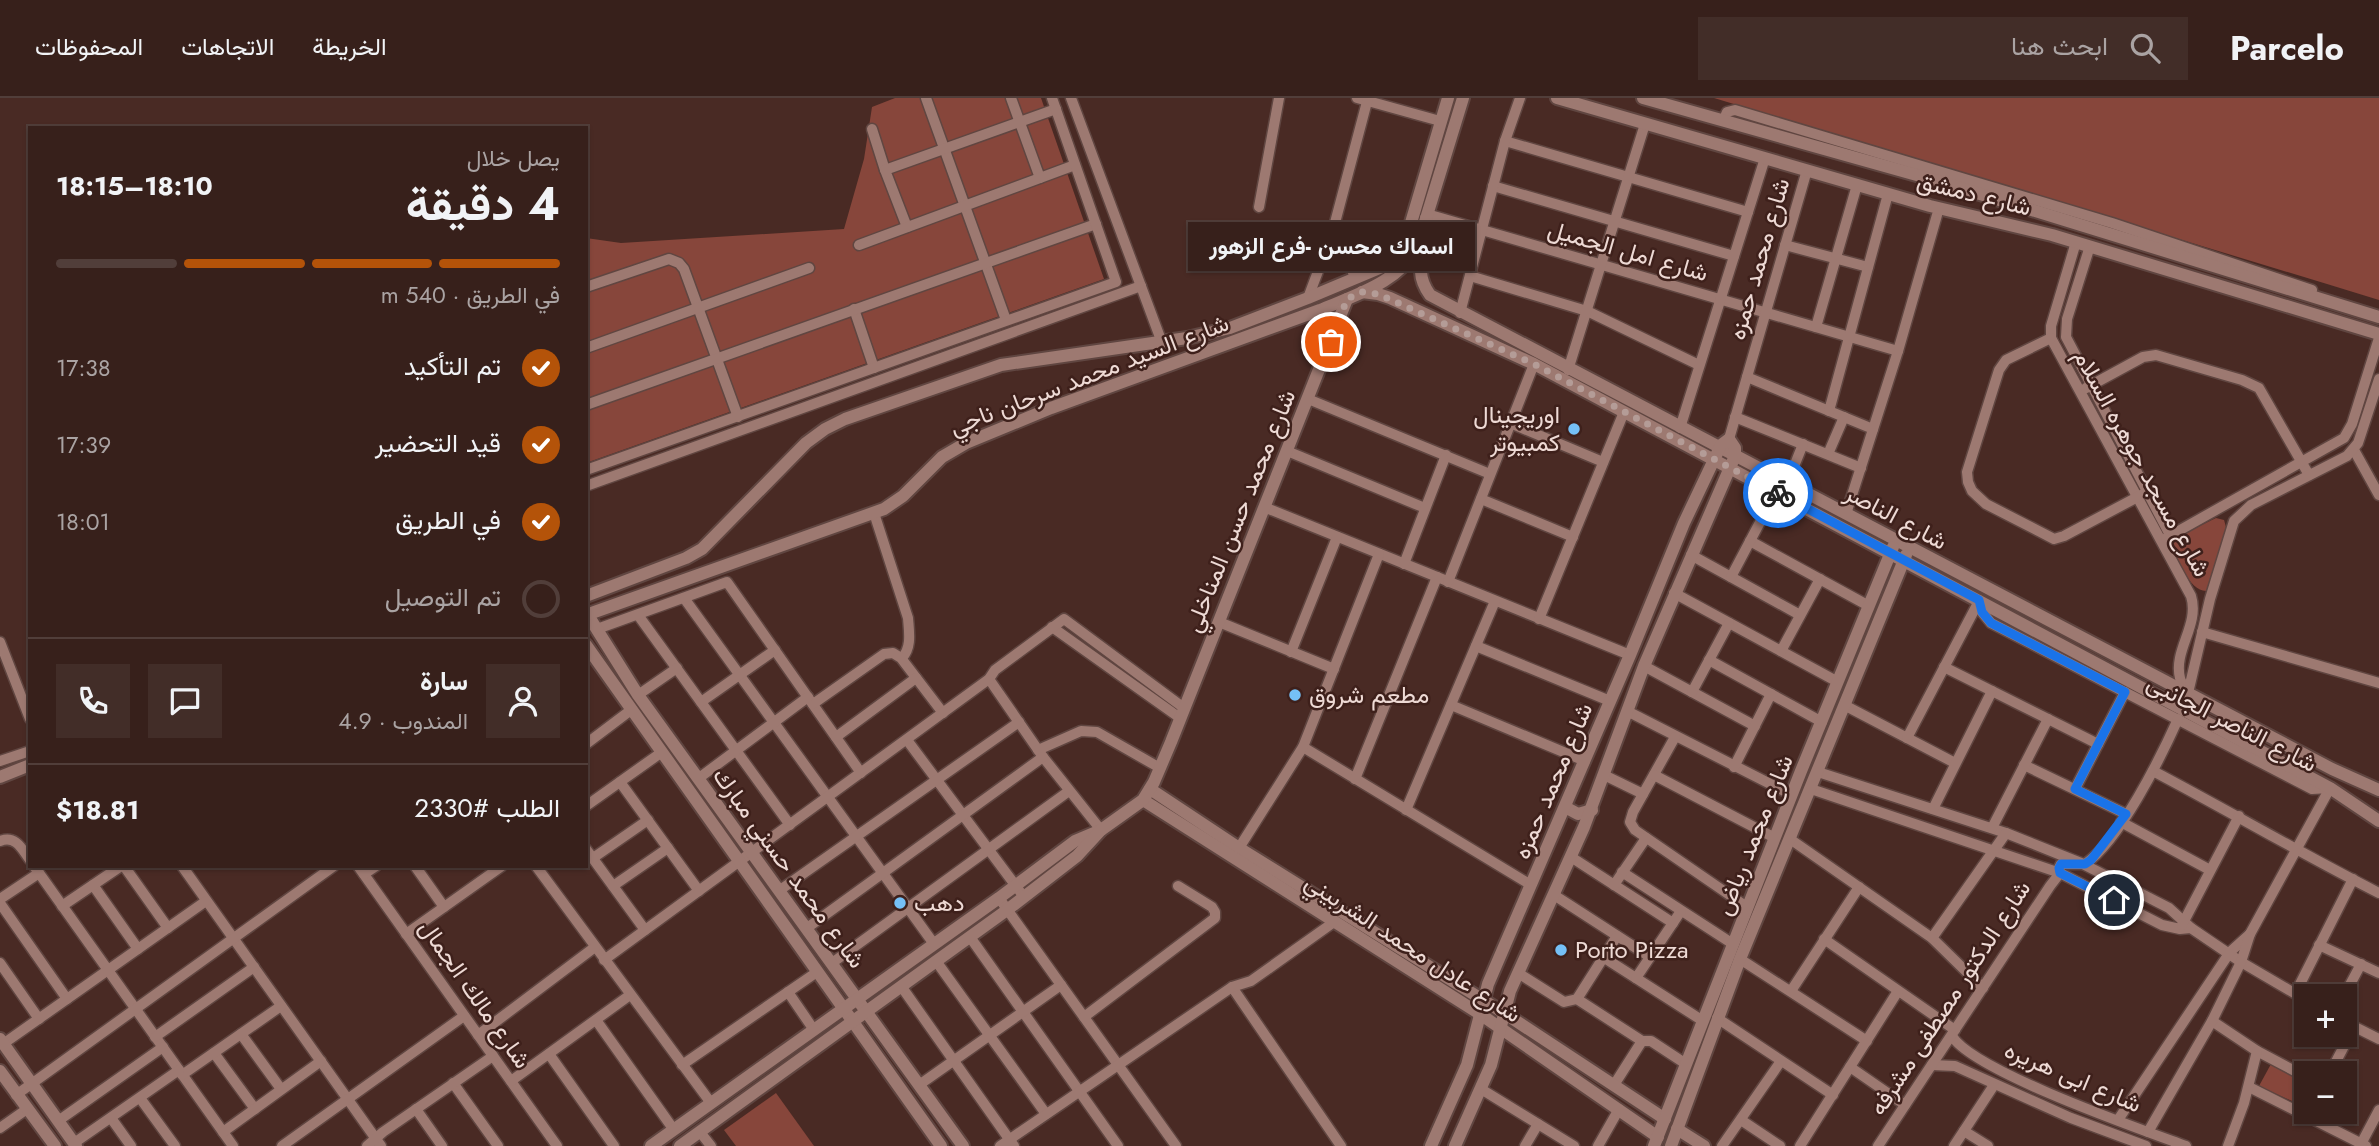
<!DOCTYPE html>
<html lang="ar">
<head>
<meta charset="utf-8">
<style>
	:root { --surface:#37201b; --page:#422d28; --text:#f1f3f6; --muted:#aaa3a3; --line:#513e3a; --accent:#b45309 }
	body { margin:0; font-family:Jost,Vazirmatn,sans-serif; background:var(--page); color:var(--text); direction:rtl; height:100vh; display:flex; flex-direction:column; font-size:26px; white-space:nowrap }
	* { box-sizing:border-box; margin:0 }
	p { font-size:23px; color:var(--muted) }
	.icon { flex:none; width:38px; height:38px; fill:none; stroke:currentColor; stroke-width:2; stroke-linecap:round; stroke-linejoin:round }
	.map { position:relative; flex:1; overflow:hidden; direction:ltr }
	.sheet { position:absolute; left:28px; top:28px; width:560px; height:742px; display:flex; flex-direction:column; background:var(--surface); border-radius:0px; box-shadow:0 2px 5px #0004,0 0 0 2px var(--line); direction:rtl }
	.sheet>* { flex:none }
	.buttons { position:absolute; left:2294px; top:886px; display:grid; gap:14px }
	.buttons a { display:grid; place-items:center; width:63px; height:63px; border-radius:0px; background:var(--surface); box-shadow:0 2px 5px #0004,0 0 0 2px var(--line); font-size:35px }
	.pin { position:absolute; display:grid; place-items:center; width:60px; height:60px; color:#fff; margin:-30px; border:4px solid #fff; border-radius:50%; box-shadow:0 2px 7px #0007 }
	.courier { position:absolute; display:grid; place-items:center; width:70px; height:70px; margin:-35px; border:5px solid #1a73e8; border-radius:50%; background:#fff; color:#222; box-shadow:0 2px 9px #0007 }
	.bubble { position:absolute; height:49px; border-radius:0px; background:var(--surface); box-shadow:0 2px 5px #0004,0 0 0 2px var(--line); font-size:23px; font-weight:700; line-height:49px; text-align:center; direction:rtl }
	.headline em { font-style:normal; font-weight:700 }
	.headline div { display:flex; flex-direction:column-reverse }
	.headline { display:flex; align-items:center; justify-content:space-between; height:119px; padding:0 28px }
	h1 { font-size:46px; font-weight:700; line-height:52px }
	.bar { display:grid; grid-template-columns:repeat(4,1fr); gap:10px 7px; align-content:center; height:84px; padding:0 28px }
	.bar i { height:9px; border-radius:5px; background:var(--line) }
	.bar .on { background:var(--accent) }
	.bar p { grid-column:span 4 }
	.line { display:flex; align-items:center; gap:18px; padding:0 28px; border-top:2px solid var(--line) }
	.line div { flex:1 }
	.round { display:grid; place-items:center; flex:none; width:74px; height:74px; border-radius:0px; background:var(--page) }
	ol { padding:0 28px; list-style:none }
	li { display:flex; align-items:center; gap:21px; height:77px }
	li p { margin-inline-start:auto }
	li .icon { padding:7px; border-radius:50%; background:var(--accent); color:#fff; stroke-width:4 }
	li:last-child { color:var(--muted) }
	li i { width:38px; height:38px; border:4px solid var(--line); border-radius:50% }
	header { display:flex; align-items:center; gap:42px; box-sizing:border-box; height:98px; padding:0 35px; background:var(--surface); border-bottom:2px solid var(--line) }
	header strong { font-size:33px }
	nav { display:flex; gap:38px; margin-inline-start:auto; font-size:24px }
	.search { width:490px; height:63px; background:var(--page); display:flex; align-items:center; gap:18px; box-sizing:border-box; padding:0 24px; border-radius:0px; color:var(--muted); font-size:26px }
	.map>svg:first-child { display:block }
</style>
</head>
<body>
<header>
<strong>Parcelo</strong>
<div class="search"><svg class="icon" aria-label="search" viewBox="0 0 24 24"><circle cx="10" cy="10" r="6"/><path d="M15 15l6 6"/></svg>ابحث هنا</div>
<nav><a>الخريطة</a><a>الاتجاهات</a><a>المحفوظات</a></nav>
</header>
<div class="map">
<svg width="2379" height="1048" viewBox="0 0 2379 1048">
	<rect width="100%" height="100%" fill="#492a24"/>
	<g fill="#87463b">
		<path d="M 895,0 L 1041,0 L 1104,181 L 586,365 L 586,140 L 621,145 L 844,131 L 864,61 L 872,9 Z"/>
		<path d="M 1714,0 L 2379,0 L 2379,202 L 2327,186 Z"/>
		<path d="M 2216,420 L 2224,422 L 2226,429 L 2209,489 L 2206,493 C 2189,493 2176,459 2172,444 L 2175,440 Z"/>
		<path d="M 2271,966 L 2306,984 L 2306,1001 L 2303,1008 L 2259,988 Z"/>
		<path d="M 776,995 L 814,1048 L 736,1048 L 724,1032 Z"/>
	</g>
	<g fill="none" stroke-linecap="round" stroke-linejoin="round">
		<g stroke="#604641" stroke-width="13">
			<g id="minor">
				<path d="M 926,0 L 1006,222"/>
				<path d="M 1011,0 L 1040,80"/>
				<path d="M 1071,0 L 1161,242"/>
				<path d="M 1357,0 L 1440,23"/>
				<path d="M 1723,23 L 1727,14 L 1735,12 L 2112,125 L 2312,192"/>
				<path d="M 872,31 L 885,72"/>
				<path d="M 1505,43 L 1748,114"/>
				<path d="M 1493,88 L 1734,158"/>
				<path d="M 1259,109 L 1279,0"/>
				<path d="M 1427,116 L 1898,253"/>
				<path d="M 907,129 L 885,72 L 1056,11"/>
				<path d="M 1332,136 C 1338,152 1351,164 1355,180"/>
				<path d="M 2076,144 L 2051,228 L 2051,240 L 2191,498 C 2200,527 2173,552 2180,580 C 2181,585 2186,590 2188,595"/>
				<path d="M 859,147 L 1075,67"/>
				<path d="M 1785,147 L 1868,169"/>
				<path d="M 2090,148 L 2067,221 L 2066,239 L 2170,437"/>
				<path d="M 1470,178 L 1587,213 L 1699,267"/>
				<path d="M 586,189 L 669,161 L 679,165 L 684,171 L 738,319"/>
				<path d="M 1308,200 L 1332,136 L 1368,0"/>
				<path d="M 854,211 L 874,270"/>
				<path d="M 1460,215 L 1505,43 L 1520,0"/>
				<path d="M 1816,229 L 1857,87"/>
				<path d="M 2051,240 L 2006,262 L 1999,272 L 1967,374 L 1968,384 L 1972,393 L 1986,406 L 2054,441 L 2064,438 L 2147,394"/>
				<path d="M 586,250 L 809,170"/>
				<path d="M 1568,272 L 1645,26"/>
				<path d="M 1747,279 L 1873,331"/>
				<path d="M 2086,290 L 2143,259 L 2156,257 L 2242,282 L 2259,290 L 2309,377"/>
				<path d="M 1308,301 L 1490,376"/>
				<path d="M 586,307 L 1096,126"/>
				<path d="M 1829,313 L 1888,96"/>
				<path d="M 1735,319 L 1861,370"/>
				<path d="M 1510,325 L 1603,364"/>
				<path d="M 1680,330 L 1765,60"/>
				<path d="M 1729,341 L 1807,72"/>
				<path d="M 2354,352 L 2379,397"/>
				<path d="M 1287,353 L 1425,410"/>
				<path d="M 1828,356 L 1844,319"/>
				<path d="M 586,372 L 1116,184 L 1052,0"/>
				<path d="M 1787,386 L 1803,346"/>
				<path d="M 586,388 L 1141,188"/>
				<path d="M 1481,401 L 1573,439"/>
				<path d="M 1264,409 L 1630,557"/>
				<path d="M 874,415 L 908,520 C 909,534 912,549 902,560"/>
				<path d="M 1846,416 L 1898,253 L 1937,117"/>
				<path d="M 2166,440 L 2344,340 L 2352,326 L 2379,240"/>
				<path d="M 1750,443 L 1869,508"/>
				<path d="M 1691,457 L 1800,517"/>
				<path d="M 1404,466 L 1446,357"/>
				<path d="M 1731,479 L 1776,394"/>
				<path d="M 1448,484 L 1534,266"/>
				<path d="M 1674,495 L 1838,584"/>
				<path d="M 684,500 L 934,846"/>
				<path d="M 1979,502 L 1982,514 L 1991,525 L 2312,691 L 2330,690"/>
				<path d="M 638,517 L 790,727"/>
				<path d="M 1539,521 L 1624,314"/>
				<path d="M 1219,524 L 1334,571"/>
				<path d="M 1052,529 L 1180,620"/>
				<path d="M 597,531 L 727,484 L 861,675"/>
				<path d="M 2202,534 L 2379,585"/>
				<path d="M 0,544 L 30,621"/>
				<path d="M 1476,548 L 1610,603"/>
				<path d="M 1781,553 L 1820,481"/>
				<path d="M 1291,554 L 1337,439"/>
				<path d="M 1709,562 L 1822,624"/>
				<path d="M 1644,568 L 1755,628"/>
				<path d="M 1944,569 L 2098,646"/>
				<path d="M 989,581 L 1043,659 L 1101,732"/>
				<path d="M 1692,594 L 1729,525"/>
				<path d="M 2188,595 L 2210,501 L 2234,423 L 2251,407 L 2347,358 L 2358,345 L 2379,281"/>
				<path d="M 638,597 L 677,570"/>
				<path d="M 701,604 L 775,552"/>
				<path d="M 813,606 L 884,556 L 893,555 L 901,560 L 943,615"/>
				<path d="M 1451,607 L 1585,663"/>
				<path d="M 1844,607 L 1955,665"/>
				<path d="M 1627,613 L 1792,697"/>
				<path d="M 836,639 L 916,580"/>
				<path d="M 1675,639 L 1633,714 L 1630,724 L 1635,732 L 1747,809"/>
				<path d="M 1907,640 L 1979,503"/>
				<path d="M 907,642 L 1024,799"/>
				<path d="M 586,646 L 631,612"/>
				<path d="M 1303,649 L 1531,787"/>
				<path d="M 1038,652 L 1081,633 L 1097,634 L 1160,670"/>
				<path d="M 0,663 L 30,653"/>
				<path d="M 2024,667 L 2126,716"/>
				<path d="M 1734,669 L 1771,596"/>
				<path d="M 2153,673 C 2229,713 2302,756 2379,795"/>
				<path d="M 1818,674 L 2006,735 L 2081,765 L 2169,810 L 2191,830 L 2241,864 L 2306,902"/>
				<path d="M 1604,677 L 1643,696"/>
				<path d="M 1654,677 L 1775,740"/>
				<path d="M 699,680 L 808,599"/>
				<path d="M 1355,681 L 1437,479"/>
				<path d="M 620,684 L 699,793"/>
				<path d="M 1811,691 L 2060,775 L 2162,827 L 2180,831 L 2191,830"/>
				<path d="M 2075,691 L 2125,594"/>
				<path d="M 586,708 L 662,654"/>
				<path d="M 1933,711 L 1992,593"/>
				<path d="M 1406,712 L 1495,503"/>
				<path d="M 2121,724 L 2210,772"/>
				<path d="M 1992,730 L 2048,621"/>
				<path d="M 1790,741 L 1932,840 L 1983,890"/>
				<path d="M 0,743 C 16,737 22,751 30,762"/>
				<path d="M 1239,750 L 1303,649 L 1379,456"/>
				<path d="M 586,751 L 645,832"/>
				<path d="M 1571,759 L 1673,825"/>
				<path d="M 593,760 L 648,722"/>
				<path d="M 34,768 L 233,1048"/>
				<path d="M 124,768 L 168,830"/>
				<path d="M 182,768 L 381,1048"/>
				<path d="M 358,768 L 557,1048"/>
				<path d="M 415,768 L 444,809"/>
				<path d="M 536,768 L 711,1005"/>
				<path d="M 1622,774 L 1733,846"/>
				<path d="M 364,776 L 376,768"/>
				<path d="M 93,787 L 138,851"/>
				<path d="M 1614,787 L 1646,740"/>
				<path d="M 613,788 L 668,750"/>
				<path d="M 780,792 L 1019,624"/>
				<path d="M 1554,797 L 1650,859"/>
				<path d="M 999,800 L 1176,1048"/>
				<path d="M 0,801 L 39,775"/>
				<path d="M 0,805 L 67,901"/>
				<path d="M 62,808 L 121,768"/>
				<path d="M 2182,827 L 2239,718"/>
				<path d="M 807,830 L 1043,659"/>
				<path d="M 406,836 L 502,768"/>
				<path d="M 970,839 L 1118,1048"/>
				<path d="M 1932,840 L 2006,735"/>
				<path d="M 1824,841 L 1955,932"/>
				<path d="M 2319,847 L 2379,875"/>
				<path d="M 1603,859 L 1703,923"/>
				<path d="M 1740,861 L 1867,943"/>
				<path d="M 604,862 L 989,581 L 995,572 L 1064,521 L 1184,610"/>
				<path d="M 936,863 L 1046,1016"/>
				<path d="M 0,865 L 39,921"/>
				<path d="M 832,865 L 1069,693"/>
				<path d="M 1518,875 L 1564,904 L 1577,901 L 1617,838"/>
				<path d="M 1636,880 L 1681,813"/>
				<path d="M 901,888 L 1014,1048"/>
				<path d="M 1232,889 L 1341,1048"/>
				<path d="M 1791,893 L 1859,789"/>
				<path d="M 788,894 L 814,932"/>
				<path d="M 2296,894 L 2353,781"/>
				<path d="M 2344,898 L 2361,866"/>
				<path d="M 1577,901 L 1642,943 L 1651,943 L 1686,966"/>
				<path d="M 1084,919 L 1215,820 L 1215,814 L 1212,809 L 1178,788"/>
				<path d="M 1717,920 L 1833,997"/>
				<path d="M 596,922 L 674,1032"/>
				<path d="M 2212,923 L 2257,953 L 2306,979"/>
				<path d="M 2345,924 L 2379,941"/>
				<path d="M 241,936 L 281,991"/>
				<path d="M 478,937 L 595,849"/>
				<path d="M 1952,938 C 1973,973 2140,1031 2186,1048"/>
				<path d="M 155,939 L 254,869"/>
				<path d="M 3,946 L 206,803"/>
				<path d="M 214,955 L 255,1011"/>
				<path d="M 549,956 L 614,1048"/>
				<path d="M 682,967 L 817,874"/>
				<path d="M 1932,967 L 1955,968 L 2071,1020 L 2146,1048"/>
				<path d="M 1850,969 L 1905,1007"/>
				<path d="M 2330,975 L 2354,929"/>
				<path d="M 182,977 L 281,908"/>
				<path d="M 511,983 L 630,897"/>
				<path d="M 453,985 L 498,1048"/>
				<path d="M 919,987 L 1061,887"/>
				<path d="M 1614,987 L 1642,943"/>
				<path d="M 2249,989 L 2366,1048"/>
				<path d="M 1481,991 L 1574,1048"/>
				<path d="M 16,997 L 334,768"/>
				<path d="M 140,1000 L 175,1048"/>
				<path d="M 416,1011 L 442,1048"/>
				<path d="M 111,1020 L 131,1048"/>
				<path d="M 1741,1022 L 1780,1048"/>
				<path d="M 2118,1022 L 2230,854 L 2250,836"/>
				<path d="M 58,1023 L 163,949"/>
				<path d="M 0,1030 L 27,1011"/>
				<path d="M 1964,1033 L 1988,1048"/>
				<path d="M 223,1034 L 321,963"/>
				<path d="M 700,1034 L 711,1048"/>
				<path d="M 2148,1034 L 2212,923 L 2241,864 L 2250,836 L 2330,690"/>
				<path d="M 74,1045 L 179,972"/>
				<path d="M 2361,1046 L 2379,1012"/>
				<path d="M 282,1048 L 464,918"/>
				<path d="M 367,1048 L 383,1034 L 493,958"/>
				<path d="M 1000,1048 L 1232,889 L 1251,883 L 1334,824"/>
				<path d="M 1525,1048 L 1538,1026"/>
				<path d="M 1598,1048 L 1619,1011"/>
				<path d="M 1722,1048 L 1781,963"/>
				<path d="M 1800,1048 L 1898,893"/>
				<path d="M 1878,1048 L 2050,788 L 2060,775 L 2059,770 L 2061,766 L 2085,766 C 2120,742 2160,661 2178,621"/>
				<path d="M 1954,1048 L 1994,987"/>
				<path d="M 2228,1048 L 2244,1005 L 2257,953"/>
			</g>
		</g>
		<g stroke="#604641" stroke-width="16">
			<g id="tertiary">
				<path d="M 1557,0 L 1930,108 L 2052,137 L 2379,236"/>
				<path d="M 1643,0 L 1938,83 L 2379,219"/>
				<path d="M 1426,120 C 1434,151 1408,167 1430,197 L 2332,671 L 2379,692"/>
				<path d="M 1424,127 L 1463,0"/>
				<path d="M 1362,194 L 1378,196 L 1390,200 L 1534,266 L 2330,690 L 2379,723"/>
				<path d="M 586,498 L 686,460 L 702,451 L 806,345 L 825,331 L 845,321 L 1001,267 L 1187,240 L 1230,230 L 1308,200 L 1382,169 L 1399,155 L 1405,145 L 1448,0"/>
				<path d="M 586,514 L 638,597 L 963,1048"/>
				<path d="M 586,517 L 884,411 L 903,398 L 942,359 L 966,345 L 1051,310 L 1320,212 C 1356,197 1403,183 1420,144"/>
				<path d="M 586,547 L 941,1048"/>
				<path d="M 0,679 L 30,667"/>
				<path d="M 1150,691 L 1239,750 L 1504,915 L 1665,1021"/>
				<path d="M 1143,702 L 1480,916 L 1658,1039"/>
				<path d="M 1565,709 L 1578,716 L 1592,712"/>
				<path d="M 0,941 L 76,1048"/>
				<path d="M 0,973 L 55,1048"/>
				<path d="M 1677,1031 L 1704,1048"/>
				<path d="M 651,1048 L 999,800 L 1075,743 L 1101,732"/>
				<path d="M 680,1048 L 1007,812 L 1077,758 L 1101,732 L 1143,702 L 1154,684 L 1171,644 L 1347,201"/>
				<path d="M 1431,1048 L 1467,967 L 1488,886 L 1630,557 L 1684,425 L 1721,347 L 1729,341 L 1735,350 L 1735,358 L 1644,568 L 1584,729 L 1510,893 L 1491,967 L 1455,1048"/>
				<path d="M 1654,1048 L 1801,673 L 1893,449"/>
				<path d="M 1671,1048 L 1740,861 L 1906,457"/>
			</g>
		</g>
		<use href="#minor" stroke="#9d7971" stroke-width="10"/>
		<use href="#tertiary" stroke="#9d7971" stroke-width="12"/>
	</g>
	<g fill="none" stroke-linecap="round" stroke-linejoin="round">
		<path stroke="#b49c97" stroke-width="7" stroke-dasharray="0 12.6" d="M 1331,244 L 1347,201 L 1362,194 L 1378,196 L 1534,266 L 1778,395"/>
		<path stroke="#1a73e8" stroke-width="9" d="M 1778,395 L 1979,502 L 1982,514 L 1991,525 L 2125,594 L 2075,691 L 2126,716 L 2091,762 L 2085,766 L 2061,766 L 2059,770 L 2060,775 L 2114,802"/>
	</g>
	<g fill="#75c0f6" stroke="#3e201b" stroke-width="2.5">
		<circle cx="1574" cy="331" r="7"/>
		<circle cx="1295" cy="597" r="7"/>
		<circle cx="900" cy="805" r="7"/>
		<circle cx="1561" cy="852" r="7"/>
	</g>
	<g text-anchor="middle" stroke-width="5" stroke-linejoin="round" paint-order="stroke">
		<g font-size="24" fill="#eedad5" stroke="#3e201b">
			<text transform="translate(1974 96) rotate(14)" y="8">شارع دمشق</text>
			<text transform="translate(1628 153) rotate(16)" y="8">شارع امل الجميل</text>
			<text transform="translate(1759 161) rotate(-74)" y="8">شارع محمد حمزه</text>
			<text transform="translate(1089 277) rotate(-21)" y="8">شارع السيد محمد سرحان ناجي</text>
			<text transform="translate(2142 365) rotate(61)" y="8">شارع مسجد جوهره السلام</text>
			<text transform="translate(1240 413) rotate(-68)" y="8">شارع محمد حسن المناخلي</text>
			<text transform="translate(1896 419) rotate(28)" y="8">شارع الناصر</text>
			<text transform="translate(2232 625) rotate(27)" y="8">شارع الناصر الجانبى</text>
			<text transform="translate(1553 683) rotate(-67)" y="8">شارع محمد حمزه</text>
			<text transform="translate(1754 737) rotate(-68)" y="8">شارع محمد رياض</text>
			<text transform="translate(789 770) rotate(54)" y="8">شارع محمد حسني مبارك</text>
			<text transform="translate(1413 850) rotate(33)" y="8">شارع عادل محمد الشربيني</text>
			<text transform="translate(475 896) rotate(55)" y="8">شارع مالك الجمال</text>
			<text transform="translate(1950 900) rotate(-57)" y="8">شارع الدكتور مصطفى مشرفه</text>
			<text transform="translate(2073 979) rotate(23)" y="8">شارع ابى هريره</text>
		</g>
		<g font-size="24" fill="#eedad5" stroke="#3e201b" text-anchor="start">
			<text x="1560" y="325" text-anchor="end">اوريجينال<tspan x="1560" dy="28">كمبيوتر</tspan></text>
			<text x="1309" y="605">مطعم شروق</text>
			<text x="914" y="813">دهب</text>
			<text x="1575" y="860">Porto Pizza</text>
		</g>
	</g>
</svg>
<div class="buttons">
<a>+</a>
<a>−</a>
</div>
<div class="pin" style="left:1331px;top:244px;background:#ea580c"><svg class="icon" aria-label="bag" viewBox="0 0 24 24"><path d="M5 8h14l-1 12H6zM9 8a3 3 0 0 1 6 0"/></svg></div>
<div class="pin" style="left:2114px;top:802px;background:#1f2937"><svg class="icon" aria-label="home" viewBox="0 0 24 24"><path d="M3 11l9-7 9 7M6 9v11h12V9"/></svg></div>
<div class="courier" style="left:1778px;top:395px"><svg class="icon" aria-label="bike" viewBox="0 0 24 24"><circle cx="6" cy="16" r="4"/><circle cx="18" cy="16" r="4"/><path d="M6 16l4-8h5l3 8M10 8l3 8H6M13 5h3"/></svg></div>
<div class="bubble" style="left:1188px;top:124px;width:287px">اسماك محسن -فرع الزهور</div>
<section class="sheet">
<div class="headline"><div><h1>4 دقيقة</h1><p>يصل خلال</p></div><em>18:10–18:15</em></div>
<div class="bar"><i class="on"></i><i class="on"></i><i class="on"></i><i></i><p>في الطريق · 540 m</p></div>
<ol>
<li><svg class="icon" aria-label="check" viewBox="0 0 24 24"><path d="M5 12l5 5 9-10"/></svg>تم التأكيد<p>17:38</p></li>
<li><svg class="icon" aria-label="check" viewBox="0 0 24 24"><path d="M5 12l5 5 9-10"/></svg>قيد التحضير<p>17:39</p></li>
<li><svg class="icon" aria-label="check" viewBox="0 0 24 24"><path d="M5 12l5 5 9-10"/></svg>في الطريق<p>18:01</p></li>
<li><i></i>تم التوصيل</li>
</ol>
<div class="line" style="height:126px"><a class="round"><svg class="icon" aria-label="person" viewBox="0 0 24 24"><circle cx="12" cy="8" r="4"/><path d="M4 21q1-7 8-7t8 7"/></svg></a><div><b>سارة</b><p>المندوب · 4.9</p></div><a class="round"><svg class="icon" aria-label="chat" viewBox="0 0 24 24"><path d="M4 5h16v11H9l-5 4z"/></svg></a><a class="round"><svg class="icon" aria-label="phone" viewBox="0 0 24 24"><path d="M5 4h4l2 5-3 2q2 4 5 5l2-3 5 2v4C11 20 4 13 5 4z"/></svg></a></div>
<div class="line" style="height:91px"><div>الطلب #2330</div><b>$18.81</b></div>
</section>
</div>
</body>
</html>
